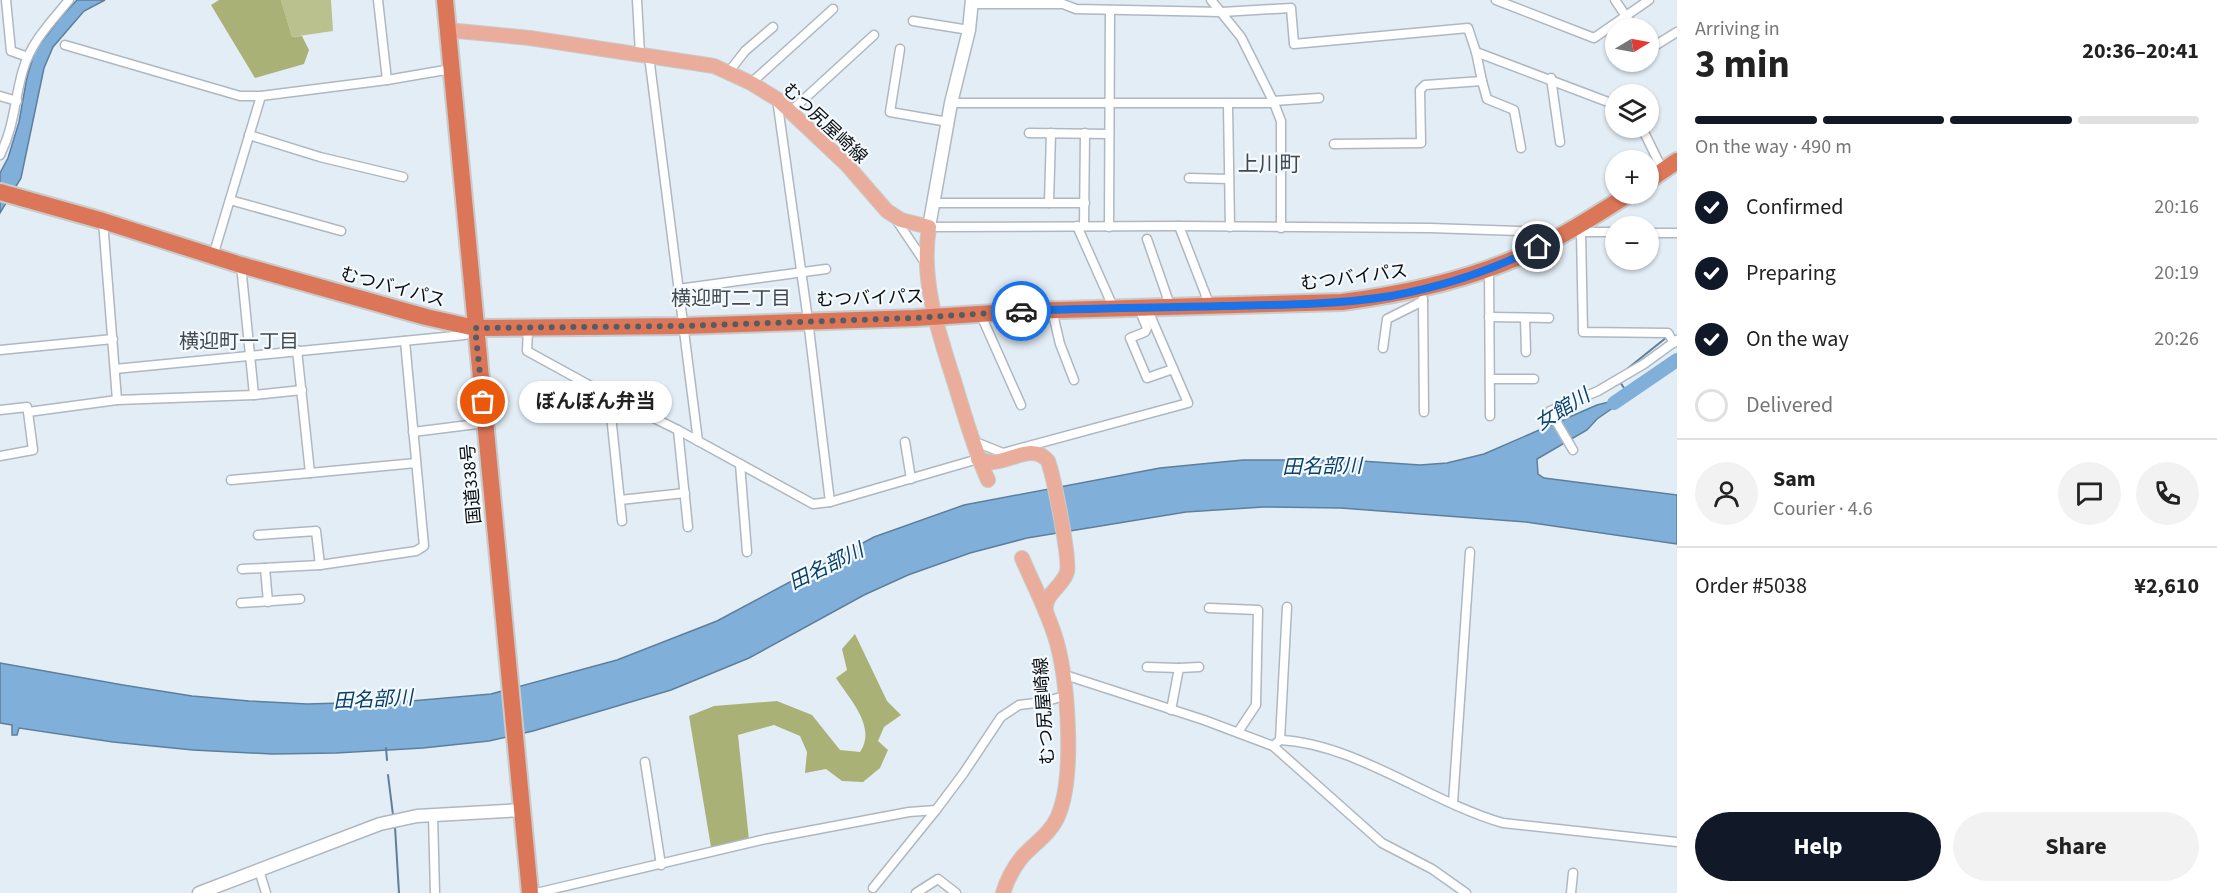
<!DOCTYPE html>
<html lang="en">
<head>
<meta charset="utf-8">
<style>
	:root { --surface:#fff; --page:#f2f2f2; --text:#222; --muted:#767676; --line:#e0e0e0; --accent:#111827 }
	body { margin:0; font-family:"Source Sans 3","Noto Sans JP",sans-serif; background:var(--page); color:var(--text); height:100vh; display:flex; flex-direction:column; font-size:22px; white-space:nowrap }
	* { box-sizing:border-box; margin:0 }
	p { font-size:20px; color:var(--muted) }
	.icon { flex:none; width:33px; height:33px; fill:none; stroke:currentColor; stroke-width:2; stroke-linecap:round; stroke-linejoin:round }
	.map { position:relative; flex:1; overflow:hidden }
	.drawer { display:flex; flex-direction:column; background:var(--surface); width:540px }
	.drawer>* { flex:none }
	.needle { width:39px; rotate:80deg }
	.tools { position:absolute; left:1605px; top:18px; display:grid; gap:12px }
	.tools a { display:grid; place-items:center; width:54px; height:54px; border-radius:50%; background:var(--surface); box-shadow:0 2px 4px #0004; font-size:30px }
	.pin { position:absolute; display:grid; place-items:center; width:51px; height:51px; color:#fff; margin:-26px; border:3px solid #fff; border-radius:50%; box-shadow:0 2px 6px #0007 }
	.courier { position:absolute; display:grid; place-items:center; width:60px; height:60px; margin:-30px; border:4px solid #1a73e8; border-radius:50%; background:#fff; color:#222; box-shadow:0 2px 8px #0007 }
	.bubble { position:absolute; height:42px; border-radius:21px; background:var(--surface); box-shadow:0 2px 4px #0004; font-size:20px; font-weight:700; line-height:42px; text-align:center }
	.headline em { font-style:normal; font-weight:700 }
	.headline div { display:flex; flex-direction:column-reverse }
	.headline { display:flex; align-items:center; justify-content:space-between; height:102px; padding:0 18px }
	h1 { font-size:39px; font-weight:700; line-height:45px }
	.bar { display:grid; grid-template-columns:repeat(4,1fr); gap:9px 6px; align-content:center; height:72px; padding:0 18px }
	.bar i { height:8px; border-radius:4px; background:var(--line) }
	.bar .current { background:var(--accent) }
	.bar p { grid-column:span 4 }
	.line { display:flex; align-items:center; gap:15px; padding:0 18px; border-top:2px solid var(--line) }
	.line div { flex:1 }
	.round { display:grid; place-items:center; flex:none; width:63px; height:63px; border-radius:32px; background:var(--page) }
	ol { padding:0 18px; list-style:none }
	li { display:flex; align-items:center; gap:18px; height:66px }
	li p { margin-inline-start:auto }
	li .icon { padding:6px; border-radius:50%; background:var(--accent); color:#fff; stroke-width:4 }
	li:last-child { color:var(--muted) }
	li i { width:33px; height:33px; border:3px solid var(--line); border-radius:50% }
	.cta { display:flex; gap:12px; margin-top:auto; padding:12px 18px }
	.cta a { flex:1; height:69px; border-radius:36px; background:var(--accent); color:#fff; font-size:24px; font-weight:700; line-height:69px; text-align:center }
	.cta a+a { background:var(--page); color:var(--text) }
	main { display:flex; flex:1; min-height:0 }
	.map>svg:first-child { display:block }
</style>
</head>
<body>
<main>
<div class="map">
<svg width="1677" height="893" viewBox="0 0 1677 893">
	<rect width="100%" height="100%" fill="#e3edf5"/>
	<path fill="#bac08e" d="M 281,0 L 331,0 L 333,31 L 292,37 Z"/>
	<g fill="#aab176">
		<path d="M 219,0 L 281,0 L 292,37 L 302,36 L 309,50 L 304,64 L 255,78 L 211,5 Z"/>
		<path d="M 855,634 L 887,701 L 901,715 L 884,727 L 878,741 L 888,750 L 880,768 L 863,782 L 842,781 L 826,769 L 805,773 L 807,752 L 800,736 L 774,725 L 738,735 L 749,840 L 711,847 L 689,716 L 714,706 L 777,701 L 812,715 L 840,750 L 860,752 C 877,727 850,700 836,678 L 847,670 L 842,649 Z"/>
	</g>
	<g fill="#80afda" stroke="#5d7f9d" stroke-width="1.5">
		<path d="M 77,0 L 105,0 L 84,11 L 53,47 L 44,68 L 21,178 L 0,213 L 0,173 L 8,158 L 19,122 L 27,77 L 35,51 L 60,18 Z"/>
		<path d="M 1626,390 L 1630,396 L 1597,419 L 1587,430 L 1537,459 L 1538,474 L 1544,478 L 1677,495 L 1677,544 L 1526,522 L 1341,508 L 1263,507 L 1186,512 L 1027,538 L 970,553 L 908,575 L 864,595 L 749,658 L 671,690 L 533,731 L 489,741 L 423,748 L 336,753 L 272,754 L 193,750 L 113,742 L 19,728 L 17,735 L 12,735 L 12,725 L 0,723 L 0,663 L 123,685 L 192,696 L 249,701 L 307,704 L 411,701 L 491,694 L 617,660 L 717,621 L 874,537 L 964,505 L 1160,468 L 1201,464 L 1243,460 L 1302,460 L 1361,461 L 1420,465 L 1447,463 L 1484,454 L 1597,405 L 1609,402 Z"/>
	</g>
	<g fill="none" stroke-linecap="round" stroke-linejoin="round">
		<g stroke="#5d7f9d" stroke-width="2">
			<path d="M 1627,369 L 1667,337"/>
			<path d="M 1620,382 L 1628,394"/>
			<path d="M 386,748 L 387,760"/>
			<path d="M 388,775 L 393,815"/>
			<path d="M 395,827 L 399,893"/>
		</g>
		<path stroke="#80afda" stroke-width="14" d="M 1614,403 L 1677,360"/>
		<g stroke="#afb8c0" stroke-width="11">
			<g id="street">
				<path d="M 6,0 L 11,51 L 28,57"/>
				<path d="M 378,0 L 387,80"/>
				<path d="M 637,0 L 640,54"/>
				<path d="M 1211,0 L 1241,37 L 1274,103"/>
				<path d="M 1496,0 L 1594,38 L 1649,0"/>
				<path d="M 1615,0 L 1634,28"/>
				<path d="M 972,4 L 1063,4 L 1076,9 L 1222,12 L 1291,8 L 1294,44 L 1468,28 L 1476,52 L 1482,81 L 1425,85 L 1420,90 L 1421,143 L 1334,144"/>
				<path d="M 913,21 L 969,30"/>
				<path d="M 65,45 L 240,96 L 261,96 L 387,80 L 451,69"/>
				<path d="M 900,49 L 890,112 L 948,122"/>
				<path d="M 1648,50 L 1677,32"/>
				<path d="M 1476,52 L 1616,105"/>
				<path d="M 649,56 L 698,441"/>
				<path d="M 728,73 L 745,51 L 773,27"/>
				<path d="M 1551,78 L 1560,142"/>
				<path d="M 1482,81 L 1487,99 L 1514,110 L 1521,148"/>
				<path d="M 751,83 L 833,9"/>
				<path d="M 0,96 L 17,101"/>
				<path d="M 777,99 L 808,320 L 830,502"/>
				<path d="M 1273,101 L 1319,98"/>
				<path d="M 951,103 L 1274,103 L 1281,121 L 1281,228"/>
				<path d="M 1228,105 L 1230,227"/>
				<path d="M 791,111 L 874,35"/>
				<path d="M 1642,128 L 1663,171"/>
				<path d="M 1029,133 L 1109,134"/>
				<path d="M 249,135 L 320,157 L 403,177"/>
				<path d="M 0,155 C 15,125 14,100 23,70 C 31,42 51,22 69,0"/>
				<path d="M 1189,178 L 1229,179"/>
				<path d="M 230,200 L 341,231"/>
				<path d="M 933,203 L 1085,203"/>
				<path d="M 1049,203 L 1051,133"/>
				<path d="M 895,218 L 926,264"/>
				<path d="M 103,221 L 117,400"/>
				<path d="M 1077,226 L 1114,309"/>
				<path d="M 1084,226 L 1085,133"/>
				<path d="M 1179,226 L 1210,306"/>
				<path d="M 929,227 L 1179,226 L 1430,228 L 1546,232 L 1555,238"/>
				<path d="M 1109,227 L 1110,10"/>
				<path d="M 1579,229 L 1581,232 L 1616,232"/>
				<path d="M 1581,232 L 1583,332 L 1668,333 L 1674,343"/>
				<path d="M 1648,233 L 1677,233"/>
				<path d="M 1147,239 L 1171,308"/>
				<path d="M 213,256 L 261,96"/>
				<path d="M 241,265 L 254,395"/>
				<path d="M 1489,268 L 1490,416"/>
				<path d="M 678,289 L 826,269"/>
				<path d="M 1423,301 L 1424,412"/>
				<path d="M 1139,309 L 1147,328 L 1145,332 L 1130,338 L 1147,378 L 1173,369"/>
				<path d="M 1052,310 L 1060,344 L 1074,380"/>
				<path d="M 980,313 L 1021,405"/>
				<path d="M 1489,317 L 1549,318"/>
				<path d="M 1525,318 L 1526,352"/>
				<path d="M 528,328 L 527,351 L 609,396 L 678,430 L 813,504 L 830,502 L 978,459"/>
				<path d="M 1383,348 L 1387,319 L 1423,301 L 1423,299"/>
				<path d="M 0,350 L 113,339"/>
				<path d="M 297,350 L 310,473 L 416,463"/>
				<path d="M 115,369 L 465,335 L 474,329"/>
				<path d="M 1490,379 L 1534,379"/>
				<path d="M 609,396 L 622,521"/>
				<path d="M 0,410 L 27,407 L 28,412 L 117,400 L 254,395 L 302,390"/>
				<path d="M 678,430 L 688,527"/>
				<path d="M 413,432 L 485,423"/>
				<path d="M 973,441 L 1003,453 L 1188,403 L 1147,308"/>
				<path d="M 905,442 L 911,479"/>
				<path d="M 1573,450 L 1550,411 L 1598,391 L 1644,364 L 1677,340"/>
				<path d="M 0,456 L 33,450 L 28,412"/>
				<path d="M 740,464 L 747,552"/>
				<path d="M 231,480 L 310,473"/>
				<path d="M 620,500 L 685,493"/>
				<path d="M 258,535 L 316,531 L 320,565"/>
				<path d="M 265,568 L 268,602"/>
				<path d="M 242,569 L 320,565 L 416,551 L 424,546 L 405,341"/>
				<path d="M 241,603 L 300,599"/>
				<path d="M 1209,608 L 1258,610 L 1256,705 L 1238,732"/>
				<path d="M 1147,667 L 1179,668"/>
				<path d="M 1062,674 L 1204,720 L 1273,746 L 1382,843 L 1432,869 L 1466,893"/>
				<path d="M 1171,710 L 1179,668 L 1199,667"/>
				<path d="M 1280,740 L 1287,607"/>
				<path d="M 1273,746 L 1280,740 C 1357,744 1429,802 1503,823 L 1677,842"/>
				<path d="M 645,762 L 661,865"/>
				<path d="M 1453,803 L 1470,552"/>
				<path d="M 433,815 L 435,893"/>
				<path d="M 259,870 L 266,893"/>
				<path d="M 873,888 L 936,810"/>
				<path d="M 536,893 L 766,839 L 909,812 L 936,810 L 963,774 L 1001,717 L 1019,705 L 1044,702 L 1064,696"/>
				<path d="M 916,893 L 938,879 L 956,893"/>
				<path d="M 1571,893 L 1573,873"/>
			</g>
		</g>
		<g stroke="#afb8c0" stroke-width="15">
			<g id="secondary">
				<path d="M 929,227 L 951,103 L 969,30 L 972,0"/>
				<path d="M 199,893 L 380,824 L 417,816 L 523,810"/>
			</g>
		</g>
		<g stroke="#c9caca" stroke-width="16">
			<g id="primary">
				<path d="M 447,30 L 530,38 L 714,66 L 751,83 L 777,99 L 847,165 L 887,211 L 901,220 L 929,227 C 920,282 939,333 955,384 C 965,417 974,449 988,480"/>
				<path d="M 978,459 C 983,460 988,462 993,462 C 1012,461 1033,443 1048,461 C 1054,478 1070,558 1067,572 C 1062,588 1043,594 1046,612"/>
				<path d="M 1003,893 C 1007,880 1013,868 1022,857 C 1035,843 1051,833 1058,816 C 1075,777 1068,684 1057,643 C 1049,614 1034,586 1022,558"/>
			</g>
		</g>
		<g stroke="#c9caca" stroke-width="20">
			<g id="highway">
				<path d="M 445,0 L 530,893"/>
				<path d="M 1648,181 L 1677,161"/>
				<path d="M 0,192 L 103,221 L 241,265 L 426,317 L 475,328 L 683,326 L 915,318 L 1025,311 L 1342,302 C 1404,294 1464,281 1521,256 C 1559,239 1594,216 1629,194"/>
			</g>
		</g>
		<use href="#street" stroke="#fff" stroke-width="8"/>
		<use href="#secondary" stroke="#fff" stroke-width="12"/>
		<use href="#primary" stroke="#eaad9b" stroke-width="14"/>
		<use href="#highway" stroke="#dc7659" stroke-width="16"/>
	</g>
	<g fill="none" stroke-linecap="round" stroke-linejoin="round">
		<path stroke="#565c60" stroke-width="6" stroke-dasharray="0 10.8" d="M 483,402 L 475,328 L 683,326 L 915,318 L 1021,311"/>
		<path stroke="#1a73e8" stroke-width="8" d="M 1021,311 C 1088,308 1155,308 1222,306 C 1278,305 1336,305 1391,296 C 1441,287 1493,270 1538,247"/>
	</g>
	<g text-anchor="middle" stroke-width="4.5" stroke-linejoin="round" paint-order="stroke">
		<g font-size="18" fill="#0a0e10" stroke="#f4f9fe">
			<text transform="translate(825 123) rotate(43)" y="6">むつ尻屋崎線</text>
			<text transform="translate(1354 277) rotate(-7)" y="6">むつバイパス</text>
			<text transform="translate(393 287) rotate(15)" y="6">むつバイパス</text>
			<text transform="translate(870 298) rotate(-2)" y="6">むつバイパス</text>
			<text transform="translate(471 484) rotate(-95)" y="6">国道338号</text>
			<text transform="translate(1044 711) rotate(-94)" y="6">むつ尻屋崎線</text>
		</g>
		<g font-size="20" fill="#41494f" stroke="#f4f9fe">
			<text x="731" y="305">横迎町二丁目</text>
			<text x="239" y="348">横迎町一丁目</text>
		</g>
		<g font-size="20" font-style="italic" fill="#0a416a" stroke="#f4f9fe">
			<text transform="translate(1562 409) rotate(-32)" y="7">女館川</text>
			<text transform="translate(1322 466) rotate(-1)" y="7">田名部川</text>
			<text transform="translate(826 566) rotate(-26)" y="7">田名部川</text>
			<text transform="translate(373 699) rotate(-3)" y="7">田名部川</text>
		</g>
		<g font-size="21" fill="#41494f" stroke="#f4f9fe">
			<text x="1269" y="171">上川町</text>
		</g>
	</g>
</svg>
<div class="tools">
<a><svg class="needle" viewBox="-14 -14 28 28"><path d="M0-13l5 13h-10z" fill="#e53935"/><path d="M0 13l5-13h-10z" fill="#767676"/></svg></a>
<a><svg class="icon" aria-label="layers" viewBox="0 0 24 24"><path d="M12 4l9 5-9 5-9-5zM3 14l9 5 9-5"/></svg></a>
<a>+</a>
<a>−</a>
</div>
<div class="pin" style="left:483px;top:402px;background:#ea580c"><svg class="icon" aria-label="bag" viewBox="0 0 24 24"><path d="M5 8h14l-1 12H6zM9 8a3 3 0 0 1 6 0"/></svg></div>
<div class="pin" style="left:1538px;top:247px;background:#1f2937"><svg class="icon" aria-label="home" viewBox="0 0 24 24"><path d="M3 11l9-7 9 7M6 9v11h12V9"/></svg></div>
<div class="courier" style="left:1021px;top:311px"><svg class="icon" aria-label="car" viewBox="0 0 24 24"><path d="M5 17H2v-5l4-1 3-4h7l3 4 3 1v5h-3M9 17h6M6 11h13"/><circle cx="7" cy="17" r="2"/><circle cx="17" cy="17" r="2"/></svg></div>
<div class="bubble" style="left:519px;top:381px;width:153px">ぼんぼん弁当</div>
</div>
<section class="drawer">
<div class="headline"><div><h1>3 min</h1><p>Arriving in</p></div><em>20:36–20:41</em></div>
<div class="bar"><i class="current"></i><i class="current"></i><i class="current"></i><i></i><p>On the way · 490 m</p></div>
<ol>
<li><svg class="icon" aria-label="check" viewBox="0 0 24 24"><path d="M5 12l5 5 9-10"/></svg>Confirmed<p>20:16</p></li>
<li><svg class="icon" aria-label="check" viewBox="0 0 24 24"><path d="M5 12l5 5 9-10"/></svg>Preparing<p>20:19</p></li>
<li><svg class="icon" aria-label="check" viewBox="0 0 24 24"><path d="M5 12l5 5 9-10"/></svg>On the way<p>20:26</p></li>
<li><i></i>Delivered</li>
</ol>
<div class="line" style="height:108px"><a class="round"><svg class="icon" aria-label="person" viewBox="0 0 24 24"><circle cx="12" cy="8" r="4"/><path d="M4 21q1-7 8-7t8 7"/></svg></a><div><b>Sam</b><p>Courier · 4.6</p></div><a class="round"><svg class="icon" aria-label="chat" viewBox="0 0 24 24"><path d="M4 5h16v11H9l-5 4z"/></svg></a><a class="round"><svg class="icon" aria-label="phone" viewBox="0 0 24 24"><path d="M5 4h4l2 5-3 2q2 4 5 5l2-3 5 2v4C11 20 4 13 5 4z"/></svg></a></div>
<div class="line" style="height:78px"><div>Order #5038</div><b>¥2,610</b></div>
<div class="cta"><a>Help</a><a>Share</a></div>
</section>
</main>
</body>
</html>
